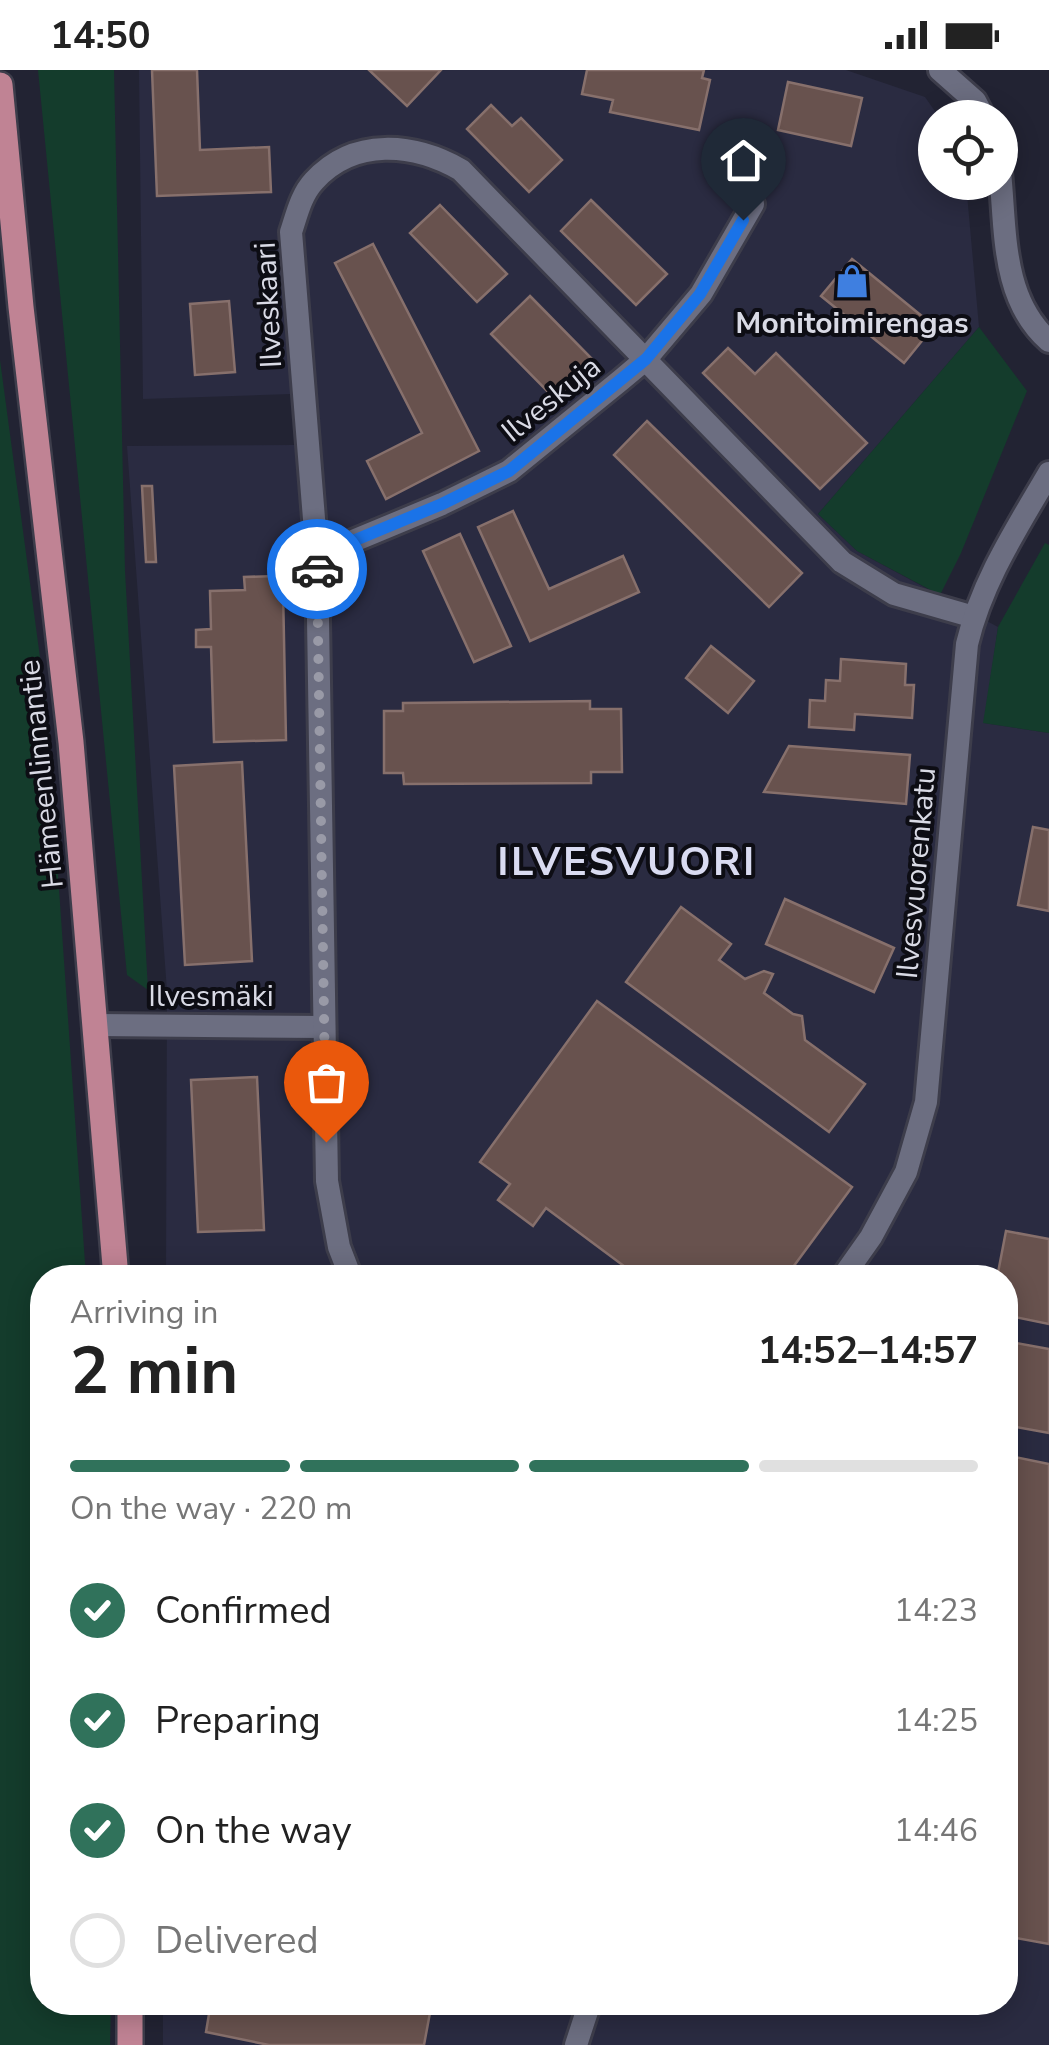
<!DOCTYPE html>
<html lang="en">
<head>
<meta charset="utf-8">
<style>
	:root { --surface:#fff; --page:#f2f2f2; --text:#222; --muted:#767676; --line:#e0e0e0; --accent:#30725b }
	body { margin:0; font-family:"Nunito Sans",sans-serif; background:var(--page); color:var(--text); height:100vh; display:flex; flex-direction:column; font-size:38px; white-space:nowrap }
	* { box-sizing:border-box; margin:0 }
	p { font-size:32px; color:var(--muted) }
	.icon { flex:none; width:55px; height:55px; fill:none; stroke:currentColor; stroke-width:2; stroke-linecap:round; stroke-linejoin:round }
	.map { position:relative; flex:1; overflow:hidden }
	.drawer { position:absolute; left:30px; top:1195px; width:988px; height:750px; display:flex; flex-direction:column; background:var(--surface); border-radius:40px; box-shadow:0 5px 25px #0003 }
	.drawer>* { flex:none }
	.buttons { position:absolute; left:918px; top:30px; display:grid; gap:20px }
	.buttons a { display:grid; place-items:center; width:100px; height:100px; border-radius:50%; background:var(--surface); box-shadow:0 5px 25px #0003; font-size:50px }
	.pin { position:absolute; display:grid; place-items:center; width:85px; height:85px; color:#fff; margin:-102px -42px; border-radius:50% 50% 50% 0; rotate:-45deg; box-shadow:0 0 10px #0007 }
	.pin .icon { rotate:45deg }
	.courier { position:absolute; display:grid; place-items:center; width:100px; height:100px; margin:-50px; border:8px solid #1a73e8; border-radius:50%; background:#fff; color:#222; box-shadow:0 2px 12px #0007 }
	.summary em { font-style:normal; font-weight:700 }
	.summary div { display:flex; flex-direction:column-reverse }
	.summary { display:flex; align-items:center; justify-content:space-between; height:170px; padding:0 40px }
	h1 { font-size:65px; font-weight:700; line-height:75px }
	.bar { display:grid; grid-template-columns:repeat(4,1fr); gap:15px 10px; align-content:center; height:120px; padding:0 40px }
	.bar i { height:12px; border-radius:8px; background:var(--line) }
	.bar .current { background:var(--accent) }
	.bar p { grid-column:span 4 }
	ol { padding:0 40px; list-style:none }
	li { display:flex; align-items:center; gap:30px; height:110px }
	li p { margin-inline-start:auto }
	li .icon { padding:10px; border-radius:50%; background:var(--accent); color:#fff; stroke-width:4 }
	li:last-child { color:var(--muted) }
	li i { width:55px; height:55px; border:5px solid var(--line); border-radius:50% }
	.status { display:flex; justify-content:space-between; align-items:center; height:70px; padding:0 50px; background:var(--surface); direction:ltr }
	.status svg { height:28px; fill:currentColor }
	.map>svg:first-child { display:block }
</style>
</head>
<body>
<div class="status"><b>14:50</b><svg viewBox="0 0 49 12"><path d="M0 12V9h3v3zM5 12V6h3v6zM10 12V3h3v9zM15 12V0h3v12zM26 1h20v11H26zM47 4h2v5h-2z"/></svg></div>
<div class="map">
<svg width="1049" height="1975" viewBox="0 0 1049 1975">
	<rect width="100%" height="100%" fill="#222333"/>
	<path fill="#2a2b41" d="M 139,0 L 846,0 L 925,27 L 939,47 L 935,48 L 935,112 L 966,113 L 979,257 L 818,444 L 857,481 L 998,557 L 984,653 L 1049,663 L 1049,1975 L 163,1975 L 163,1933 L 1005,1932 L 1005,1208 L 166,1207 L 167,921 L 127,376 L 295,375 L 291,324 L 143,329 Z"/>
	<g fill="#143c2c">
		<path d="M 38,0 L 114,0 L 125,501 L 148,920 L 127,905 Z"/>
		<path d="M 979,257 L 1027,321 L 961,483 L 940,525 L 857,481 L 818,444 Z"/>
		<path d="M 0,290 L 46,632 L 86,1207 L 42,1208 L 42,1932 L 111,1933 L 110,1975 L 0,1975 Z"/>
		<path d="M 1045,473 L 1049,475 L 1049,663 L 983,653 L 998,557 Z"/>
	</g>
	<g fill="#68524e" stroke="#87706c" stroke-width="2.5">
		<path d="M 152,0 L 197,0 L 200,80 L 269,77 L 271,122 L 157,126 Z"/>
		<path d="M 369,0 L 441,0 L 407,36 Z"/>
		<path d="M 587,0 L 704,0 L 702,8 L 710,10 L 699,60 L 610,42 L 613,30 L 582,24 Z"/>
		<path d="M 788,12 L 862,28 L 851,76 L 778,60 Z"/>
		<path d="M 491,35 L 512,56 L 521,48 L 562,90 L 529,122 L 467,59 Z"/>
		<path d="M 591,130 L 667,204 L 636,235 L 561,161 Z"/>
		<path d="M 440,135 L 507,204 L 477,232 L 410,163 Z"/>
		<path d="M 373,174 L 479,381 L 386,429 L 367,391 L 422,363 L 335,193 Z"/>
		<path d="M 852,189 L 934,256 L 904,293 L 821,226 Z"/>
		<path d="M 530,226 L 594,291 L 555,329 L 491,264 Z"/>
		<path d="M 229,231 L 235,302 L 195,305 L 190,234 Z"/>
		<path d="M 728,278 L 755,304 L 776,283 L 867,373 L 820,419 L 703,303 Z"/>
		<path d="M 647,351 L 802,503 L 769,537 L 614,385 Z"/>
		<path d="M 142,416 L 152,416 L 156,492 L 146,492 Z"/>
		<path d="M 513,441 L 549,519 L 623,486 L 639,522 L 530,571 L 478,457 Z"/>
		<path d="M 460,464 L 511,576 L 474,592 L 423,481 Z"/>
		<path d="M 276,506 L 277,519 L 283,519 L 286,670 L 214,672 L 211,577 L 196,577 L 196,560 L 211,559 L 210,521 L 245,520 L 244,507 Z"/>
		<path d="M 711,576 L 754,611 L 728,643 L 686,608 Z"/>
		<path d="M 841,589 L 906,594 L 905,615 L 914,615 L 912,648 L 855,644 L 854,660 L 809,657 L 810,630 L 825,631 L 826,610 L 840,611 Z"/>
		<path d="M 590,631 L 590,639 L 621,639 L 622,702 L 591,702 L 591,713 L 404,714 L 403,703 L 384,703 L 384,641 L 403,641 L 403,633 Z"/>
		<path d="M 789,676 L 910,685 L 906,734 L 764,722 Z"/>
		<path d="M 242,692 L 252,891 L 185,895 L 174,696 Z"/>
		<path d="M 1033,757 L 1049,760 L 1049,841 L 1018,835 Z"/>
		<path d="M 785,829 L 894,878 L 874,922 L 766,874 Z"/>
		<path d="M 681,837 L 731,874 L 719,890 L 745,909 L 764,901 L 773,904 L 764,923 L 793,944 L 802,946 L 805,970 L 865,1014 L 829,1062 L 626,912 Z"/>
		<path d="M 597,931 L 852,1117 L 785,1208 L 640,1208 L 546,1138 L 533,1156 L 498,1130 L 510,1114 L 480,1092 Z"/>
		<path d="M 257,1007 L 264,1160 L 198,1162 L 191,1010 Z"/>
		<path d="M 1006,1161 L 1049,1169 L 1049,1254 L 1005,1245 L 1005,1208 L 997,1208 Z"/>
		<path d="M 1005,1271 L 1049,1279 L 1049,1363 L 1005,1355 Z"/>
		<path d="M 1005,1385 L 1049,1394 L 1049,1874 L 1005,1866 Z"/>
		<path d="M 211,1932 L 432,1932 L 424,1975 L 269,1975 L 206,1962 Z"/>
	</g>
	<g fill="none" stroke-linecap="round" stroke-linejoin="round">
		<g stroke="#3d3d4b" stroke-width="28">
			<g id="minor">
				<path d="M 940,0 L 975,31 L 984,48"/>
				<path d="M 1000,102 C 1006,160 1001,229 1049,271"/>
				<path d="M 317,486 L 442,434 L 509,401 L 621,310 L 646,289 L 701,224 L 753,134"/>
				<path d="M 98,955 L 323,957"/>
				<path d="M 351,1208 L 339,1177 L 327,1111 L 317,486 L 291,162 C 297,144 301,125 314,111 C 354,67 414,73 461,100 L 842,492 L 894,524 L 974,547"/>
				<path d="M 842,1208 L 871,1167 L 906,1102 L 926,1032 L 967,574 C 982,511 1017,458 1049,403"/>
				<path d="M 576,1975 L 590,1932"/>
			</g>
		</g>
		<g stroke="#3d3d4b" stroke-width="30">
			<g id="major">
				<path d="M 0,15 L 21,237 L 71,672 L 116,1208"/>
				<path d="M 130,1975 L 130,1932"/>
			</g>
		</g>
		<use href="#minor" stroke="#6c6e81" stroke-width="22"/>
		<use href="#major" stroke="#c08394" stroke-width="25"/>
	</g>
	<g fill="none" stroke-linecap="round" stroke-linejoin="round">
		<path stroke="#999aa7" stroke-width="10" stroke-dasharray="0 18" d="M 317,499 L 326,1072"/>
		<path stroke="#1a73e8" stroke-width="12" d="M 317,499 L 317,486 L 442,434 L 509,401 L 646,289 L 700,224 L 743,150"/>
	</g>
	<defs>
		<g id="shop-bare" transform="scale(2.7)"><path d="M-5-2.5h2.3a2.7 3.5 0 0 1 5.4 0H5L5.5 6h-11ZM-1.5-2.5h3a1.5 2.3 0 0 0-3 0Z" fill="#3f7fe0" stroke="#0d0d14" stroke-width="2.5" paint-order="stroke"/></g>
	</defs>
	<g fill-rule="evenodd">
		<use href="#shop-bare" x="852" y="211"/>
	</g>
	<g text-anchor="middle" stroke-width="8" stroke-linejoin="round" paint-order="stroke">
		<g font-size="30" fill="#d9dae5" stroke="#0d0d14">
			<text transform="translate(268 235) rotate(-93)" y="10">Ilveskaari</text>
			<text transform="translate(551 329) rotate(-39)" y="10">Ilveskuja</text>
			<text transform="translate(41 704) rotate(-96)" y="10">Hämeenlinnantie</text>
			<text transform="translate(916 803) rotate(-85)" y="10">Ilvesvuorenkatu</text>
			<text x="211" y="936">Ilvesmäki</text>
		</g>
		<g font-size="30" font-weight="bold" fill="#d9dae5" stroke="#0d0d14">
			<text x="852" y="263">Monitoimirengas</text>
		</g>
		<g font-size="40" font-weight="bold" letter-spacing="2.5" fill="#d9dbf1" stroke="#0d0d14">
			<text x="627" y="805">ILVESVUORI</text>
		</g>
	</g>
</svg>
<div class="buttons">
<a><svg class="icon" aria-label="locate" viewBox="0 0 24 24"><circle cx="12" cy="12" r="6"/><path d="M12 2v4M12 18v4M2 12h4M18 12h4"/></svg></a>
</div>
<div class="pin" style="left:326px;top:1072px;background:#ea580c"><svg class="icon" aria-label="bag" viewBox="0 0 24 24"><path d="M5 8h14l-1 12H6zM9 8a3 3 0 0 1 6 0"/></svg></div>
<div class="pin" style="left:743px;top:150px;background:#1f2937"><svg class="icon" aria-label="home" viewBox="0 0 24 24"><path d="M3 11l9-7 9 7M6 9v11h12V9"/></svg></div>
<div class="courier" style="left:317px;top:499px"><svg class="icon" aria-label="car" viewBox="0 0 24 24"><path d="M5 17H2v-5l4-1 3-4h7l3 4 3 1v5h-3M9 17h6M6 11h13"/><circle cx="7" cy="17" r="2"/><circle cx="17" cy="17" r="2"/></svg></div>
<section class="drawer">
<div class="summary"><div><h1>2 min</h1><p>Arriving in</p></div><em>14:52–14:57</em></div>
<div class="bar"><i class="current"></i><i class="current"></i><i class="current"></i><i></i><p>On the way · 220 m</p></div>
<ol>
<li><svg class="icon" aria-label="check" viewBox="0 0 24 24"><path d="M5 12l5 5 9-10"/></svg>Confirmed<p>14:23</p></li>
<li><svg class="icon" aria-label="check" viewBox="0 0 24 24"><path d="M5 12l5 5 9-10"/></svg>Preparing<p>14:25</p></li>
<li><svg class="icon" aria-label="check" viewBox="0 0 24 24"><path d="M5 12l5 5 9-10"/></svg>On the way<p>14:46</p></li>
<li><i></i>Delivered</li>
</ol>
</section>
</div>
</body>
</html>
